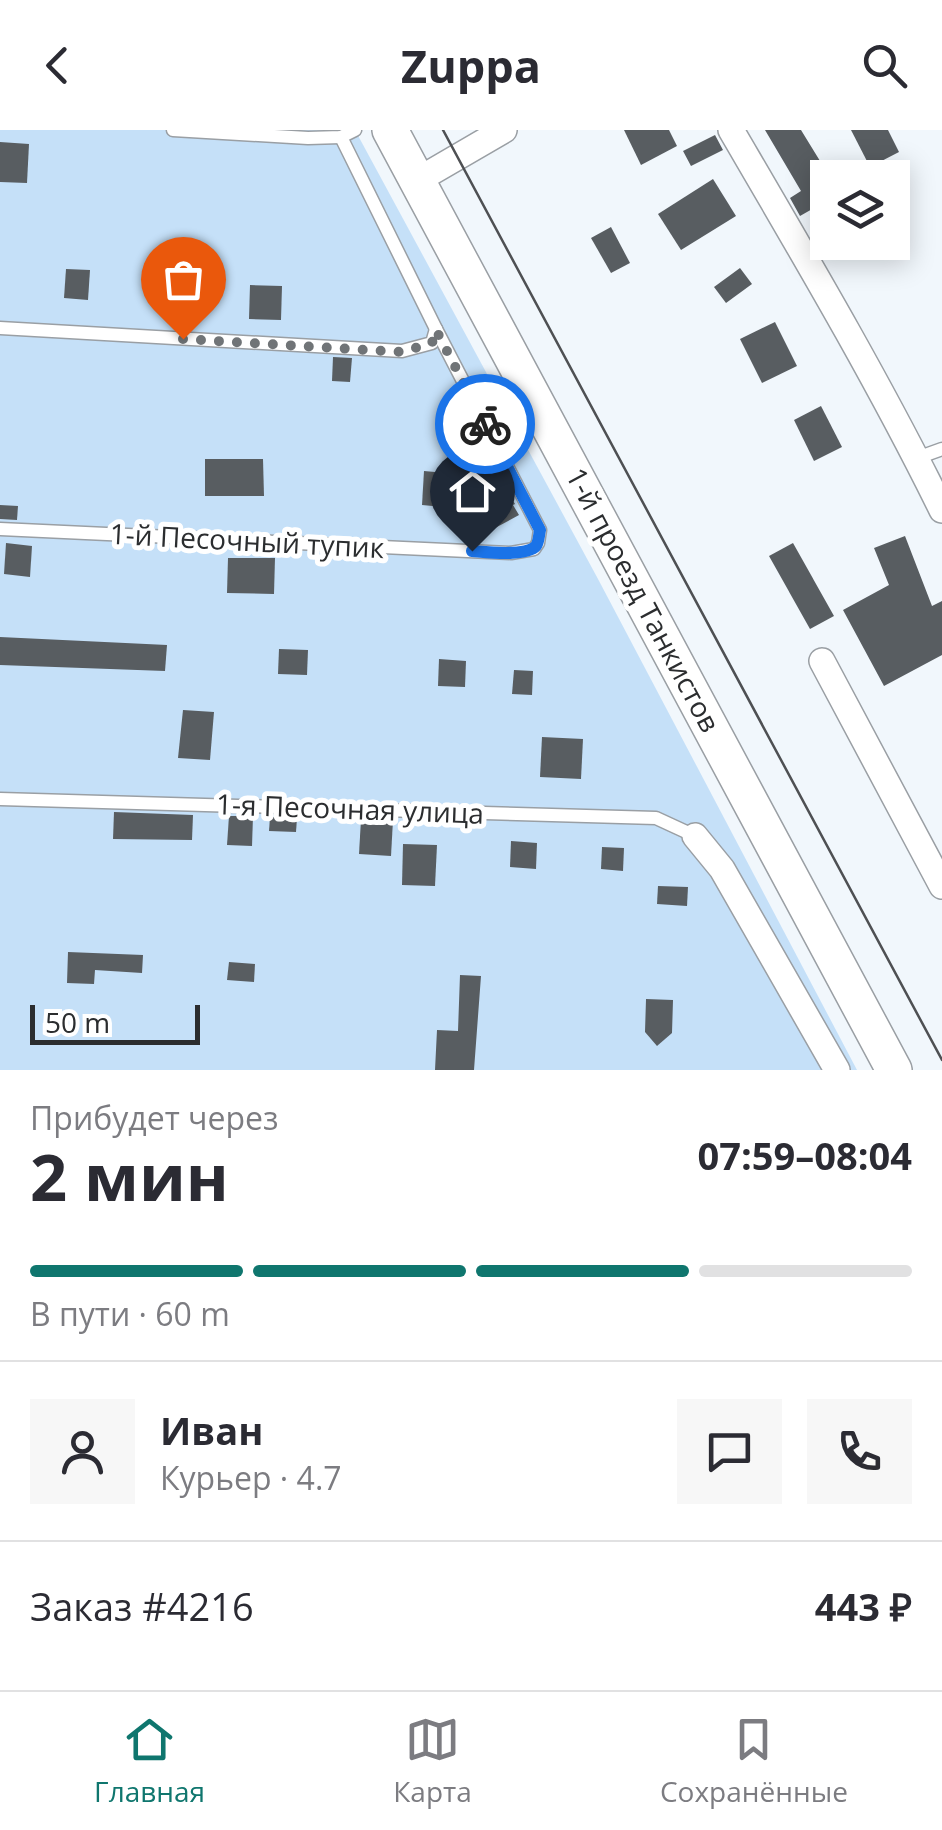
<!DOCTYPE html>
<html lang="ru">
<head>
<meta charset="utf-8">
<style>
	:root { --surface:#fff; --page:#f7f7f7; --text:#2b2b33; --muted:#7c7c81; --line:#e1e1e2; --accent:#0f766e }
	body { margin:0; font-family:"Open Sans",sans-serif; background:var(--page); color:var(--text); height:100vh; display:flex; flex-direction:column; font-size:38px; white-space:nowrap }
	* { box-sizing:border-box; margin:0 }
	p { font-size:32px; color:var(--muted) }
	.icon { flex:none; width:55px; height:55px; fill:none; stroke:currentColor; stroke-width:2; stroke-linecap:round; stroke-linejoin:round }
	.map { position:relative; height:940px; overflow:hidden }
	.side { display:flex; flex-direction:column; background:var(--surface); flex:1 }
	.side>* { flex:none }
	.tools { position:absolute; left:810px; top:30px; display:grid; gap:20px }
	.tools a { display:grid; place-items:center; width:100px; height:100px; border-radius:0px; background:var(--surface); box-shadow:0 5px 25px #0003; font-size:50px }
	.scale { position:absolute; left:30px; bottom:25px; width:170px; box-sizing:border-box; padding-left:10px; border:5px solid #2b2d2f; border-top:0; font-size:28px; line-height:35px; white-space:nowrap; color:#2b2d2f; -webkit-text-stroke:8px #fff; paint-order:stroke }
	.pin { position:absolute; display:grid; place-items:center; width:85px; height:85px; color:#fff; margin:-102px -42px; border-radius:50% 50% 50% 0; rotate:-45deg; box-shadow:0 0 10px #0007 }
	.pin .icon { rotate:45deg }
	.courier { position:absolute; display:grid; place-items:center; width:100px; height:100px; margin:-50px; border:8px solid #1a73e8; border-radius:50%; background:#fff; color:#222; box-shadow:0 2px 12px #0007 }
	.head em { font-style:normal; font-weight:700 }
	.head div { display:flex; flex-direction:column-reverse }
	.head { display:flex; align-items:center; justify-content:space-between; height:170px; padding:0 30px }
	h1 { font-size:65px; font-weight:700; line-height:75px }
	.bar { display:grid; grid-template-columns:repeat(4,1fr); gap:15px 10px; align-content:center; height:120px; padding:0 30px }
	.bar i { height:12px; border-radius:8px; background:var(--line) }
	.bar .active { background:var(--accent) }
	.bar p { grid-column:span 4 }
	.line { display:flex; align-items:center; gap:25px; padding:0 30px; border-top:2px solid var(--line) }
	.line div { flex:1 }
	.round { display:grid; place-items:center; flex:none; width:105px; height:105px; border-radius:0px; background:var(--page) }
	header { display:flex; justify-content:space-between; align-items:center; height:130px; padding:0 30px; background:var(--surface); font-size:45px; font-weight:700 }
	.tabs { display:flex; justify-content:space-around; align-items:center; height:140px; border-top:2px solid var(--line); background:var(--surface); font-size:28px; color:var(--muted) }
	.tabs a { display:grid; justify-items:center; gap:5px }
	.tabs .active { color:var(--accent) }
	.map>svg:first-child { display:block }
</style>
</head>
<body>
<header><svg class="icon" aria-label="back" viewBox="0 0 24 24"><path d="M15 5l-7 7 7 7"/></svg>Zuppa<svg class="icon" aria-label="search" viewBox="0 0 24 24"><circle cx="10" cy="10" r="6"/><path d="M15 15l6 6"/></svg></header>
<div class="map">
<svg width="942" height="940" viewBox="0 0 942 940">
	<rect width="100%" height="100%" fill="#f1f7fc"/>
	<path fill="#c5e0f8" d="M 0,0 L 355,0 L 598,449 L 857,940 L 0,940 Z"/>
	<g fill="#585d61">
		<path d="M 624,0 L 669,0 L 677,16 L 641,35 Z"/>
		<path d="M 765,0 L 801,0 L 828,44 L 828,70 L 800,86 L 790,68 L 801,61 Z"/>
		<path d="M 851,0 L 888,0 L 899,22 L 870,37 Z"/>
		<path d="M 715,5 L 723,20 L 691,36 L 683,21 Z"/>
		<path d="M 0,12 L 29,14 L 27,53 L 0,52 Z"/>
		<path d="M 713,49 L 736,86 L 681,120 L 658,84 Z"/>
		<path d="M 611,97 L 630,133 L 611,143 L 591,108 Z"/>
		<path d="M 740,138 L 752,154 L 726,173 L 714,157 Z"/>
		<path d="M 66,139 L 90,140 L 88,170 L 64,168 Z"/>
		<path d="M 250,155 L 282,156 L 281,190 L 249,189 Z"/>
		<path d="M 775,192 L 797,236 L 762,253 L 740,209 Z"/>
		<path d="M 333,227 L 352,228 L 350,252 L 332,251 Z"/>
		<path d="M 821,276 L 842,317 L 814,331 L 794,290 Z"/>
		<path d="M 205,329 L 263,329 L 264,366 L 205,366 Z"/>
		<path d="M 424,341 L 457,344 L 454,378 L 422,375 Z"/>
		<path d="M 502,352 L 515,374 L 513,375 L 519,385 L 495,398 L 478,365 Z"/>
		<path d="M 0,375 L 18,376 L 17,390 L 0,389 Z"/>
		<path d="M 905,406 L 932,476 L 942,471 L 942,525 L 884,556 L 843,480 L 889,455 L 874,418 Z"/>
		<path d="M 6,413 L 32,416 L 30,447 L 4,444 Z"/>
		<path d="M 793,413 L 834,486 L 810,499 L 769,426 Z"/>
		<path d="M 228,428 L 275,428 L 274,464 L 227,463 Z"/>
		<path d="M 0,507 L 167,515 L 165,541 L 0,535 Z"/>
		<path d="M 279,519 L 308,520 L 307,545 L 278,544 Z"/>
		<path d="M 439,529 L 466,531 L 465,557 L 438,556 Z"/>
		<path d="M 514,540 L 533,541 L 532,565 L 512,564 Z"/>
		<path d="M 183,580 L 214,582 L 210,630 L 178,628 Z"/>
		<path d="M 542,607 L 583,609 L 581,649 L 540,647 Z"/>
		<path d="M 114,682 L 193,685 L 192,710 L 113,709 Z"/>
		<path d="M 229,686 L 253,686 L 252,716 L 227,715 Z"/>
		<path d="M 270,687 L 297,688 L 296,702 L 269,701 Z"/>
		<path d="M 361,689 L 393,690 L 391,726 L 359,724 Z"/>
		<path d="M 511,711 L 537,713 L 536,739 L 510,737 Z"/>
		<path d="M 403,714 L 437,715 L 435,756 L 402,755 Z"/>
		<path d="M 602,717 L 624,718 L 623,741 L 601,739 Z"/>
		<path d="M 658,756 L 688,757 L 687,776 L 657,774 Z"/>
		<path d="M 68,822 L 143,825 L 142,843 L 95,840 L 94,854 L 67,853 Z"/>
		<path d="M 229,832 L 255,834 L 254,852 L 227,850 Z"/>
		<path d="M 460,845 L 481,846 L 474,940 L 435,940 L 437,900 L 458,901 Z"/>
		<path d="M 646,869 L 673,870 L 672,903 L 657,916 L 645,902 Z"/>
	</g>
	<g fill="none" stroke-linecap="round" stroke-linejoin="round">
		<g stroke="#9a9fa4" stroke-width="15">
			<g id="lane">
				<path d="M 173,0 L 308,8 L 341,7 L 355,0"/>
				<path d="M 0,198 L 402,221 L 432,213 L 436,199"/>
				<path d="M 917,328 L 942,319"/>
				<path d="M 0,399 L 511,423 L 534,419 L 538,413 L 540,400 L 436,199 L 341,7"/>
				<path d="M 0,669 L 656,688 L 695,706"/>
			</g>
		</g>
		<g stroke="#9a9fa4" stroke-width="28">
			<g id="street">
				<path d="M 731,0 C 804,125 878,250 942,380"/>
				<path d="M 418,50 L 504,0"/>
				<path d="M 822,531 L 942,756"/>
				<path d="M 695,706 L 722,739 L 837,940"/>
			</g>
		</g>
		<g stroke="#9a9fa4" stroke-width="38">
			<path id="secondary" d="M 390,0 L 894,940"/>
		</g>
		<use href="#lane" stroke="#fff" stroke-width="12"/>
		<use href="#street" stroke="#fff" stroke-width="25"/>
		<use href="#secondary" stroke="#fff" stroke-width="35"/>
		<path stroke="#4e5053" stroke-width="2.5" d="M 443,0 L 942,930"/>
	</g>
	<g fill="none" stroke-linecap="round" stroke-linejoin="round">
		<path stroke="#707477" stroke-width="10" stroke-dasharray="0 18" d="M 183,209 L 402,222 L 432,213 L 436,200 L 485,294"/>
		<path stroke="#1a73e8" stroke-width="12" d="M 472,421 C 486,422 526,427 536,416 C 539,412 539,404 540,400 L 485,294"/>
	</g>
	<g text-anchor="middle" stroke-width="10" stroke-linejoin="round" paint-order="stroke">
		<g font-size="28" fill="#2b2d2f" stroke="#fff">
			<text transform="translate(247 411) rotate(3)" y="10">1-й Песочный тупик</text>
			<text transform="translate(643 470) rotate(62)" y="10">1-й проезд Танкистов</text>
			<text transform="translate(350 679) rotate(2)" y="10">1-я Песочная улица</text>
		</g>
	</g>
</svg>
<div class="tools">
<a><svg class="icon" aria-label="layers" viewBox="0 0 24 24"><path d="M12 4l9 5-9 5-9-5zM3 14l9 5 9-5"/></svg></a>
</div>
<div class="scale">50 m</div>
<div class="pin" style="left:183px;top:209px;background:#ea580c"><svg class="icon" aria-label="bag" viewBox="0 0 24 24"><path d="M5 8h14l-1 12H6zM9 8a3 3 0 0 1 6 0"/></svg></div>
<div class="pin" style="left:472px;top:421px;background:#1f2937"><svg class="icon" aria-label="home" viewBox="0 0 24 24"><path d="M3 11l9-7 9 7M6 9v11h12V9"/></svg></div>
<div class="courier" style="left:485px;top:294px"><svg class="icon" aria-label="bike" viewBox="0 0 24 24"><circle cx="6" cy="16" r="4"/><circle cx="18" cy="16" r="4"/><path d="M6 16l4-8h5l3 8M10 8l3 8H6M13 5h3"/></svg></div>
</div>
<section class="side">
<div class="head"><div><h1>2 мин</h1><p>Прибудет через</p></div><em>07:59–08:04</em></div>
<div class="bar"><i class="active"></i><i class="active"></i><i class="active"></i><i></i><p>В пути · 60 m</p></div>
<div class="line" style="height:180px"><a class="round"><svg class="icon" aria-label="person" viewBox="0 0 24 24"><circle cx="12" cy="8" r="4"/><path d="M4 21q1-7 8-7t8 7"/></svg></a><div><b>Иван</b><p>Курьер · 4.7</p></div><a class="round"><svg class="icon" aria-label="chat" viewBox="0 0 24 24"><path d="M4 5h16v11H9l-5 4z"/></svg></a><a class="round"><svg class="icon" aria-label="phone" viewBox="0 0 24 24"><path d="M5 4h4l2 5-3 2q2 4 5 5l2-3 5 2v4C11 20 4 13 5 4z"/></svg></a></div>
<div class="line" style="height:130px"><div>Заказ #4216</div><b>443 ₽</b></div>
</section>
<nav class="tabs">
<a class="active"><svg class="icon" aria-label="home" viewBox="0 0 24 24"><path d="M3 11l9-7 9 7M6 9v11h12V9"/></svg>Главная</a>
<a><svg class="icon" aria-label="map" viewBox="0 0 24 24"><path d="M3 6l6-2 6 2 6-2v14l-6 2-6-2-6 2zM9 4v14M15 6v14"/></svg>Карта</a>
<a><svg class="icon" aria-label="saved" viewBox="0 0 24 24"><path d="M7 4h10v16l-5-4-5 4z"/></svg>Сохранённые</a>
</nav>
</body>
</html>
